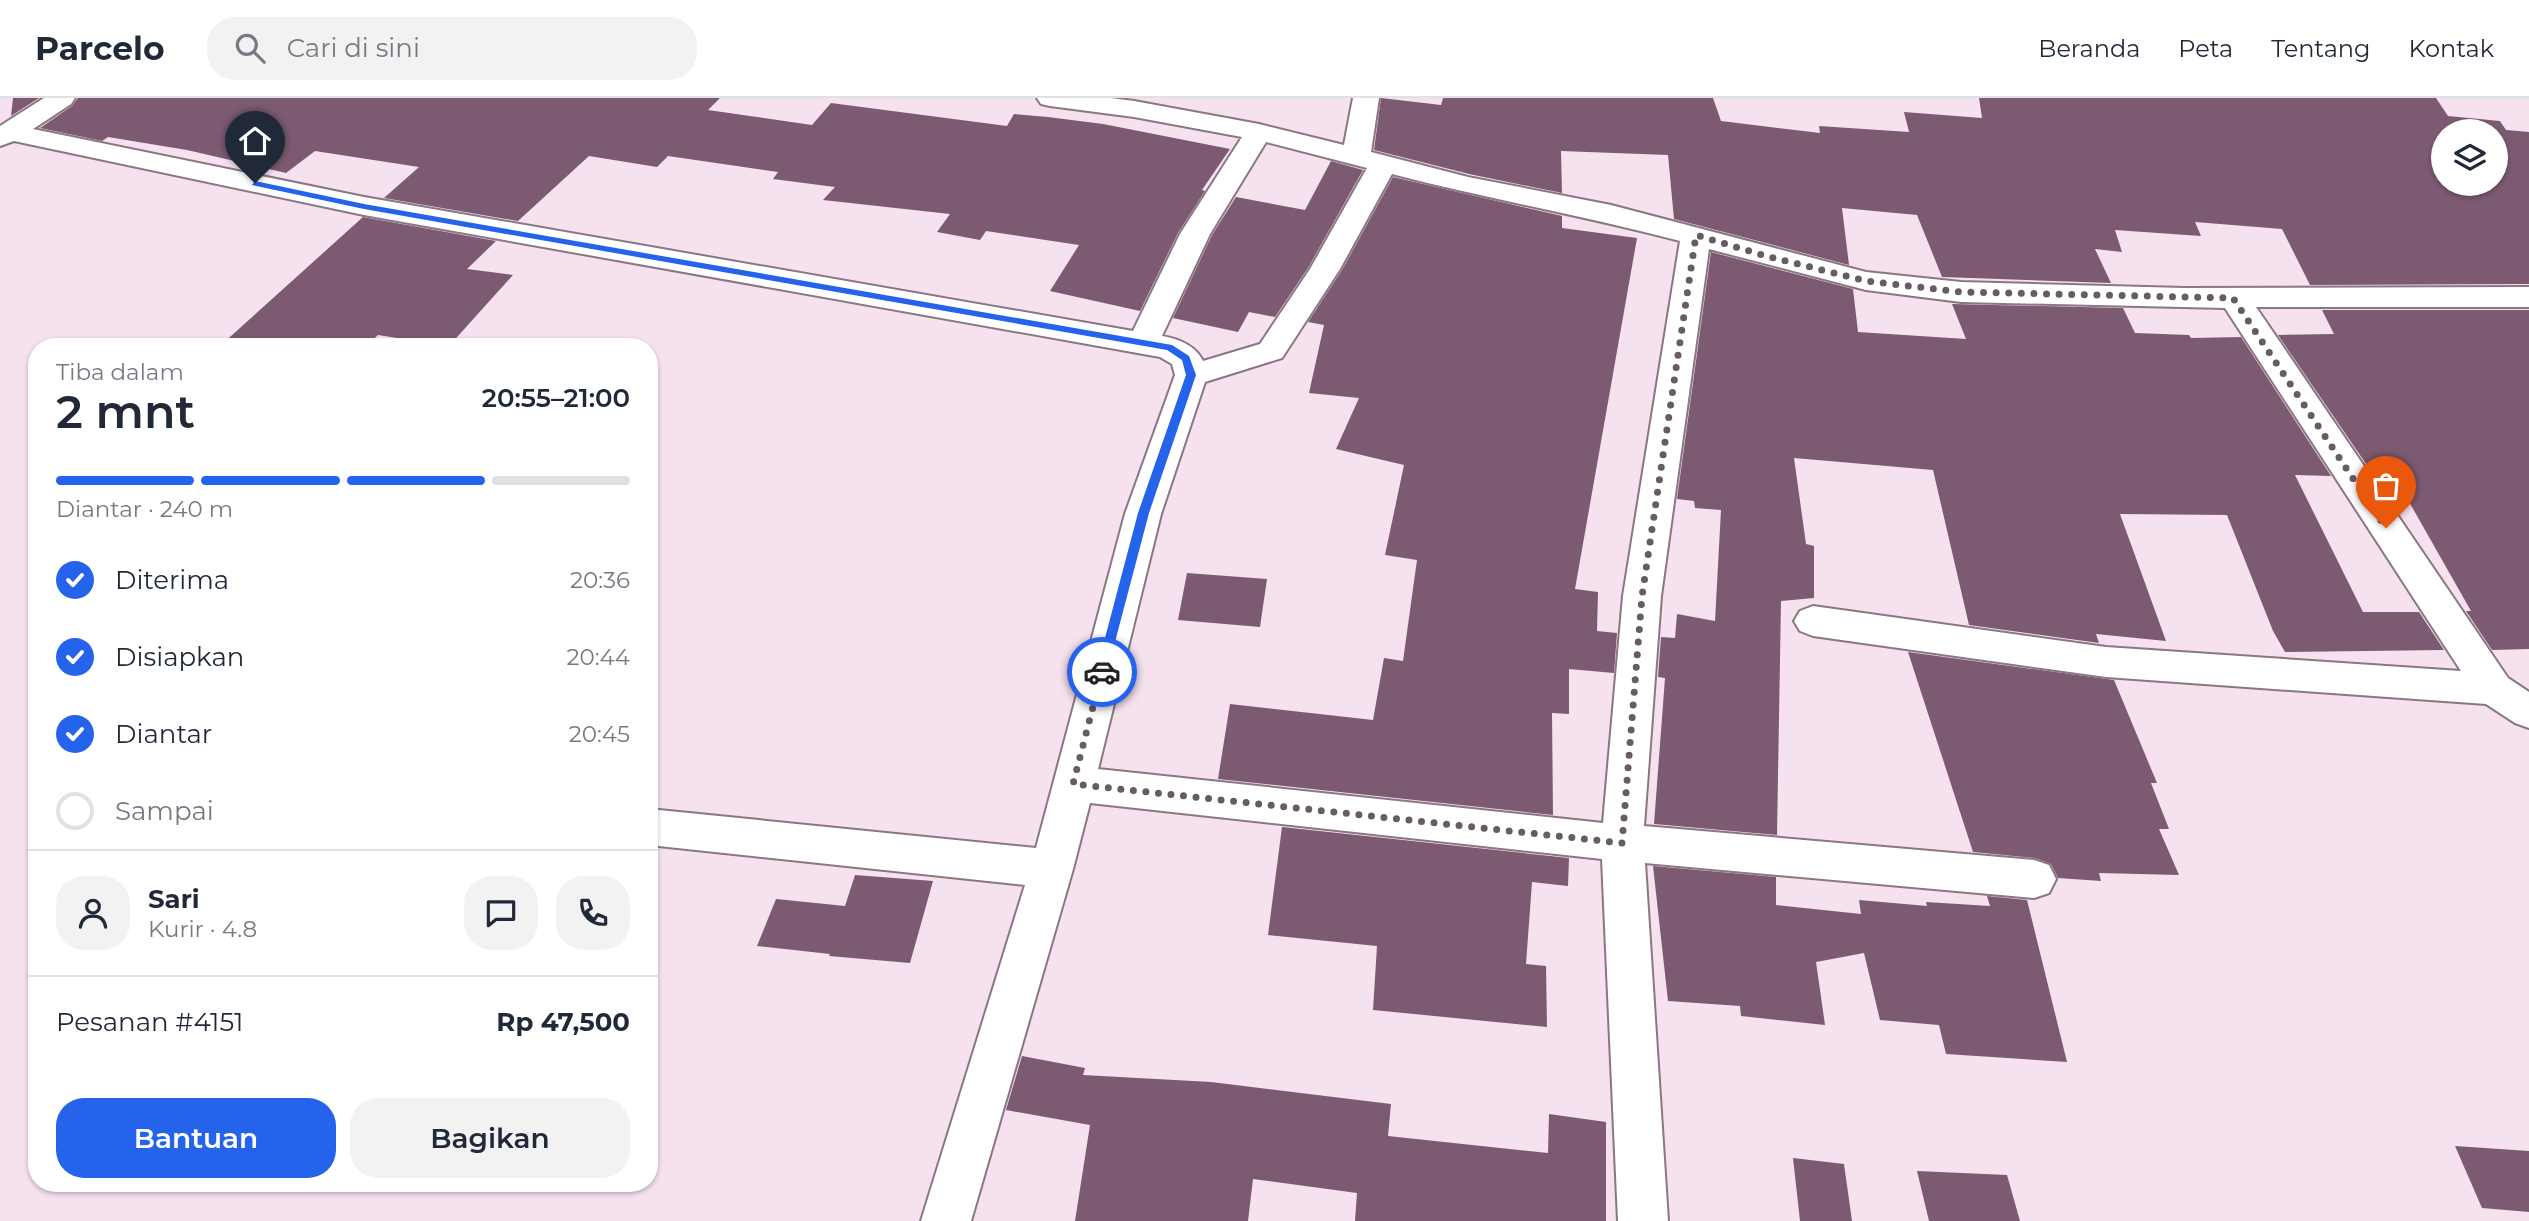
<!DOCTYPE html>
<html lang="id">
<head>
<meta charset="utf-8">
<style>
	:root { --surface:#fff; --page:#f2f2f3; --text:#1f2937; --muted:#747a83; --line:#e0e1e3; --accent:#2563eb }
	body { margin:0; font-family:Montserrat,sans-serif; background:var(--page); color:var(--text); height:100vh; display:flex; flex-direction:column; font-size:26px; white-space:nowrap }
	* { box-sizing:border-box; margin:0 }
	p { font-size:23px; color:var(--muted) }
	.icon { flex:none; width:38px; height:38px; fill:none; stroke:currentColor; stroke-width:2; stroke-linecap:round; stroke-linejoin:round }
	.map { position:relative; flex:1; overflow:hidden }
	.side { position:absolute; left:28px; top:240px; width:630px; height:854px; display:flex; flex-direction:column; background:var(--surface); border-radius:28px; box-shadow:0 2px 5px #0004 }
	.side>* { flex:none }
	.fabs { position:absolute; left:2431px; top:21px; display:grid; gap:14px }
	.fabs a { display:grid; place-items:center; width:77px; height:77px; border-radius:50%; background:var(--surface); box-shadow:0 2px 5px #0004; font-size:35px }
	.pin { position:absolute; display:grid; place-items:center; width:60px; height:60px; color:#fff; margin:-72px -30px; border-radius:50% 50% 50% 0; rotate:-45deg; box-shadow:0 0 7px #0007 }
	.pin .icon { rotate:45deg }
	.courier { position:absolute; display:grid; place-items:center; width:70px; height:70px; margin:-35px; border:5px solid #2563eb; border-radius:50%; background:#fff; color:#222; box-shadow:0 2px 9px #0007 }
	.head em { font-style:normal; font-weight:600 }
	.head div { display:flex; flex-direction:column-reverse }
	.head { display:flex; align-items:center; justify-content:space-between; height:119px; padding:0 28px }
	h1 { font-size:46px; font-weight:600; line-height:52px }
	.bar { display:grid; grid-template-columns:repeat(4,1fr); gap:10px 7px; align-content:center; height:84px; padding:0 28px }
	.bar i { height:9px; border-radius:5px; background:var(--line) }
	.bar .active { background:var(--accent) }
	.bar p { grid-column:span 4 }
	.line { display:flex; align-items:center; gap:18px; padding:0 28px; border-top:2px solid var(--line) }
	.line div { flex:1 }
	.round { display:grid; place-items:center; flex:none; width:74px; height:74px; border-radius:28px; background:var(--page) }
	ol { padding:0 28px; list-style:none }
	li { display:flex; align-items:center; gap:21px; height:77px }
	li p { margin-inline-start:auto }
	li .icon { padding:7px; border-radius:50%; background:var(--accent); color:#fff; stroke-width:4 }
	li:last-child { color:var(--muted) }
	li i { width:38px; height:38px; border:4px solid var(--line); border-radius:50% }
	.primary-button { display:flex; gap:14px; margin-top:auto; padding:14px 28px }
	.primary-button a { flex:1; height:80px; border-radius:28px; background:var(--accent); color:#fff; font-size:28px; font-weight:600; line-height:80px; text-align:center }
	.primary-button a+a { background:var(--page); color:var(--text) }
	header { display:flex; align-items:center; gap:42px; box-sizing:border-box; height:98px; padding:0 35px; background:var(--surface); border-bottom:2px solid var(--line) }
	header strong { font-size:33px }
	nav { display:flex; gap:38px; margin-inline-start:auto; font-size:24px }
	.search { width:490px; height:63px; background:var(--page); display:flex; align-items:center; gap:18px; box-sizing:border-box; padding:0 24px; border-radius:28px; color:var(--muted); font-size:26px }
	.map>svg:first-child { display:block }
</style>
</head>
<body>
<header>
<strong>Parcelo</strong>
<div class="search"><svg class="icon" aria-label="search" viewBox="0 0 24 24"><circle cx="10" cy="10" r="6"/><path d="M15 15l6 6"/></svg>Cari di sini</div>
<nav><a>Beranda</a><a>Peta</a><a>Tentang</a><a>Kontak</a></nav>
</header>
<div class="map">
<svg width="2529" height="1123" viewBox="0 0 2529 1123">
	<rect width="100%" height="100%" fill="#f6e1ef"/>
	<g fill="#7c5a71" fill-rule="evenodd">
		<path d="M 13,0 L 39,0 L 11,18 Z"/>
		<path d="M 78,0 L 720,0 L 708,12 L 812,27 L 831,5 L 1007,28 L 1014,16 L 1048,19 L 1103,26 L 1230,51 L 1202,92 L 1205,93 L 1178,135 L 1140,213 L 1050,193 L 1079,147 L 986,133 L 980,142 L 937,134 L 950,116 L 823,102 L 835,89 L 773,81 L 778,74 L 668,58 L 657,69 L 589,58 L 518,123 L 384,100 L 419,69 L 315,53 L 286,75 L 187,52 L 108,39 L 102,43 L 40,30 L 72,8 Z"/>
		<path d="M 1381,0 L 1441,7 L 1443,0 L 1713,0 L 1721,23 L 1820,35 L 1819,28 L 1909,34 L 1904,14 L 1982,20 L 1979,0 L 2436,0 L 2448,18 L 2500,23 L 2506,32 L 2529,34 L 2529,186 L 2310,187 L 2282,131 L 2195,124 L 2201,138 L 2115,132 L 2122,154 L 2095,151 L 2111,185 L 1942,179 L 1917,117 L 1842,110 L 1849,167 L 1674,121 L 1668,57 L 1561,53 L 1562,95 L 1469,76 L 1374,52 ZM 2443,33 L 2496,33 L 2496,86 L 2443,86 Z"/>
		<path d="M 1331,63 L 1363,72 L 1308,170 L 1275,219 L 1249,214 L 1238,234 L 1173,220 L 1212,137 L 1236,99 L 1305,112 Z"/>
		<path d="M 1393,79 L 1562,118 L 1562,130 L 1637,140 L 1575,491 L 1598,494 L 1597,533 L 1617,535 L 1614,575 L 1569,571 L 1569,616 L 1552,615 L 1553,717 L 1218,681 L 1230,606 L 1373,622 L 1384,560 L 1403,563 L 1417,462 L 1385,457 L 1404,367 L 1336,351 L 1359,300 L 1309,295 L 1324,227 L 1308,224 L 1342,172 Z"/>
		<path d="M 363,119 L 496,143 L 467,171 L 513,177 L 449,248 L 378,237 L 366,248 L 220,248 Z"/>
		<path d="M 1711,154 L 1853,191 L 1858,234 L 1966,241 L 1952,206 L 2123,210 L 2135,235 L 2189,237 L 2191,240 L 2241,239 L 2331,378 L 2295,377 L 2363,514 L 2419,514 L 2444,552 L 2285,554 L 2273,533 L 2227,417 L 2120,416 L 2166,543 L 2096,536 L 2099,545 L 1969,527 L 1933,372 L 1794,360 L 1806,446 L 1814,448 L 1814,500 L 1781,503 L 1777,737 L 1654,726 L 1665,580 L 1658,579 L 1661,539 L 1675,540 L 1677,516 L 1715,523 L 1721,412 L 1695,410 L 1694,403 L 1677,401 Z"/>
		<path d="M 2322,212 L 2529,212 L 2529,551 L 2492,552 L 2466,513 L 2471,513 L 2408,402 L 2401,402 L 2389,380 L 2375,379 L 2278,237 L 2334,236 Z"/>
		<path d="M 1187,475 L 1267,481 L 1260,529 L 1178,522 Z"/>
		<path d="M 1908,554 L 2114,582 L 2157,685 L 2151,685 L 2169,731 L 2159,731 L 2179,777 L 2099,775 L 2101,783 L 2058,780 L 2051,766 L 2035,760 L 1973,754 Z"/>
		<path d="M 1282,729 L 1569,760 L 1568,788 L 1532,784 L 1526,866 L 1546,868 L 1547,929 L 1373,912 L 1377,848 L 1268,837 Z"/>
		<path d="M 1653,768 L 1776,779 L 1776,807 L 1861,816 L 1859,802 L 1927,808 L 1926,804 L 1990,808 L 1987,798 L 2027,802 L 2067,964 L 1946,956 L 1939,927 L 1880,922 L 1864,855 L 1816,864 L 1825,927 L 1741,918 L 1740,908 L 1668,903 Z"/>
		<path d="M 855,777 L 933,783 L 910,865 L 829,858 L 830,856 L 757,848 L 776,801 L 845,808 Z"/>
		<path d="M 1022,958 L 1085,970 L 1083,977 L 1211,984 L 1391,1006 L 1388,1038 L 1548,1055 L 1549,1016 L 1606,1024 L 1606,1123 L 1355,1123 L 1357,1095 L 1253,1081 L 1248,1123 L 1075,1123 L 1090,1027 L 1006,1012 Z"/>
		<path d="M 2455,1048 L 2529,1053 L 2529,1114 L 2482,1110 Z"/>
		<path d="M 1793,1060 L 1844,1066 L 1852,1123 L 1800,1123 Z"/>
		<path d="M 1917,1073 L 2007,1077 L 2020,1123 L 1929,1123 Z"/>
	</g>
	<g fill="none" stroke-linecap="round" stroke-linejoin="round">
		<g stroke="#8a7783" stroke-width="4">
			<path id="minor" d="M 44,0 L 75,0 L 71,6 L 33,31 L 364,99 L 1133,233 L 1180,136 L 1242,39 L 1134,19 L 1050,8 L 1041,6 L 1037,0 L 1111,0 L 1134,3 L 1259,26 L 1344,47 L 1353,0 L 1379,0 L 1371,54 L 1468,79 L 1611,107 L 1866,174 L 1961,184 L 2184,190 L 2529,189 L 2529,209 L 2256,209 L 2508,580 L 2529,594 L 2529,630 L 2515,625 L 2486,606 L 2106,579 L 1813,538 L 1800,533 L 1794,523 L 1800,513 L 1813,508 L 2106,549 L 2461,573 L 2225,210 L 1961,204 L 1866,192 L 1709,151 L 1661,498 L 1644,728 L 2034,762 L 2049,767 L 2056,781 L 2049,795 L 2034,800 L 1645,765 L 1668,1123 L 1618,1123 L 1602,761 L 1090,705 L 1073,771 L 971,1123 L 921,1123 L 1025,787 L 649,747 L 649,711 L 1036,750 L 1125,416 L 1175,277 L 1172,266 L 1160,259 L 364,117 L 14,43 L 0,48 L 0,28 ZM 1266,44 L 1367,70 L 1310,171 L 1260,246 L 1203,263 C 1195,247 1179,241 1162,238 L 1210,136 ZM 1392,76 C 1488,101 1585,118 1680,143 L 1623,498 L 1603,725 L 1098,671 L 1161,416 L 1205,284 L 1282,260 L 1340,171 Z"/>
		</g>
		<use href="#minor" fill="#fff" fill-rule="evenodd"/>
	</g>
	<path fill="#2563eb" d="M 255,83 L 364,106 L 1172,247 L 1189,258 L 1196,277 L 1149,415 L 1106,578 L 1102,579 L 1096,574 L 1138,415 L 1186,277 L 1182,262 L 1167,252 L 364,111 L 252,87 Z"/>
	<g fill="none" stroke-linecap="round" stroke-linejoin="round">
		<path stroke="#685c64" stroke-width="7" stroke-dasharray="0 12.6" d="M 1102,574 L 1073,686 L 1622,745 L 1642,498 L 1696,137 L 1766,158 L 1866,183 L 1961,194 L 2233,200 L 2386,430"/>
	</g>
</svg>
<div class="fabs">
<a><svg class="icon" aria-label="layers" viewBox="0 0 24 24"><path d="M12 4l9 5-9 5-9-5zM3 14l9 5 9-5"/></svg></a>
</div>
<div class="pin" style="left:2386px;top:430px;background:#ea580c"><svg class="icon" aria-label="bag" viewBox="0 0 24 24"><path d="M5 8h14l-1 12H6zM9 8a3 3 0 0 1 6 0"/></svg></div>
<div class="pin" style="left:255px;top:85px;background:#1f2937"><svg class="icon" aria-label="home" viewBox="0 0 24 24"><path d="M3 11l9-7 9 7M6 9v11h12V9"/></svg></div>
<div class="courier" style="left:1102px;top:574px"><svg class="icon" aria-label="car" viewBox="0 0 24 24"><path d="M5 17H2v-5l4-1 3-4h7l3 4 3 1v5h-3M9 17h6M6 11h13"/><circle cx="7" cy="17" r="2"/><circle cx="17" cy="17" r="2"/></svg></div>
<section class="side">
<div class="head"><div><h1>2 mnt</h1><p>Tiba dalam</p></div><em>20:55–21:00</em></div>
<div class="bar"><i class="active"></i><i class="active"></i><i class="active"></i><i></i><p>Diantar · 240 m</p></div>
<ol>
<li><svg class="icon" aria-label="check" viewBox="0 0 24 24"><path d="M5 12l5 5 9-10"/></svg>Diterima<p>20:36</p></li>
<li><svg class="icon" aria-label="check" viewBox="0 0 24 24"><path d="M5 12l5 5 9-10"/></svg>Disiapkan<p>20:44</p></li>
<li><svg class="icon" aria-label="check" viewBox="0 0 24 24"><path d="M5 12l5 5 9-10"/></svg>Diantar<p>20:45</p></li>
<li><i></i>Sampai</li>
</ol>
<div class="line" style="height:126px"><a class="round"><svg class="icon" aria-label="person" viewBox="0 0 24 24"><circle cx="12" cy="8" r="4"/><path d="M4 21q1-7 8-7t8 7"/></svg></a><div><b>Sari</b><p>Kurir · 4.8</p></div><a class="round"><svg class="icon" aria-label="chat" viewBox="0 0 24 24"><path d="M4 5h16v11H9l-5 4z"/></svg></a><a class="round"><svg class="icon" aria-label="phone" viewBox="0 0 24 24"><path d="M5 4h4l2 5-3 2q2 4 5 5l2-3 5 2v4C11 20 4 13 5 4z"/></svg></a></div>
<div class="line" style="height:91px"><div>Pesanan #4151</div><b>Rp 47,500</b></div>
<div class="primary-button"><a>Bantuan</a><a>Bagikan</a></div>
</section>
</div>
</body>
</html>
